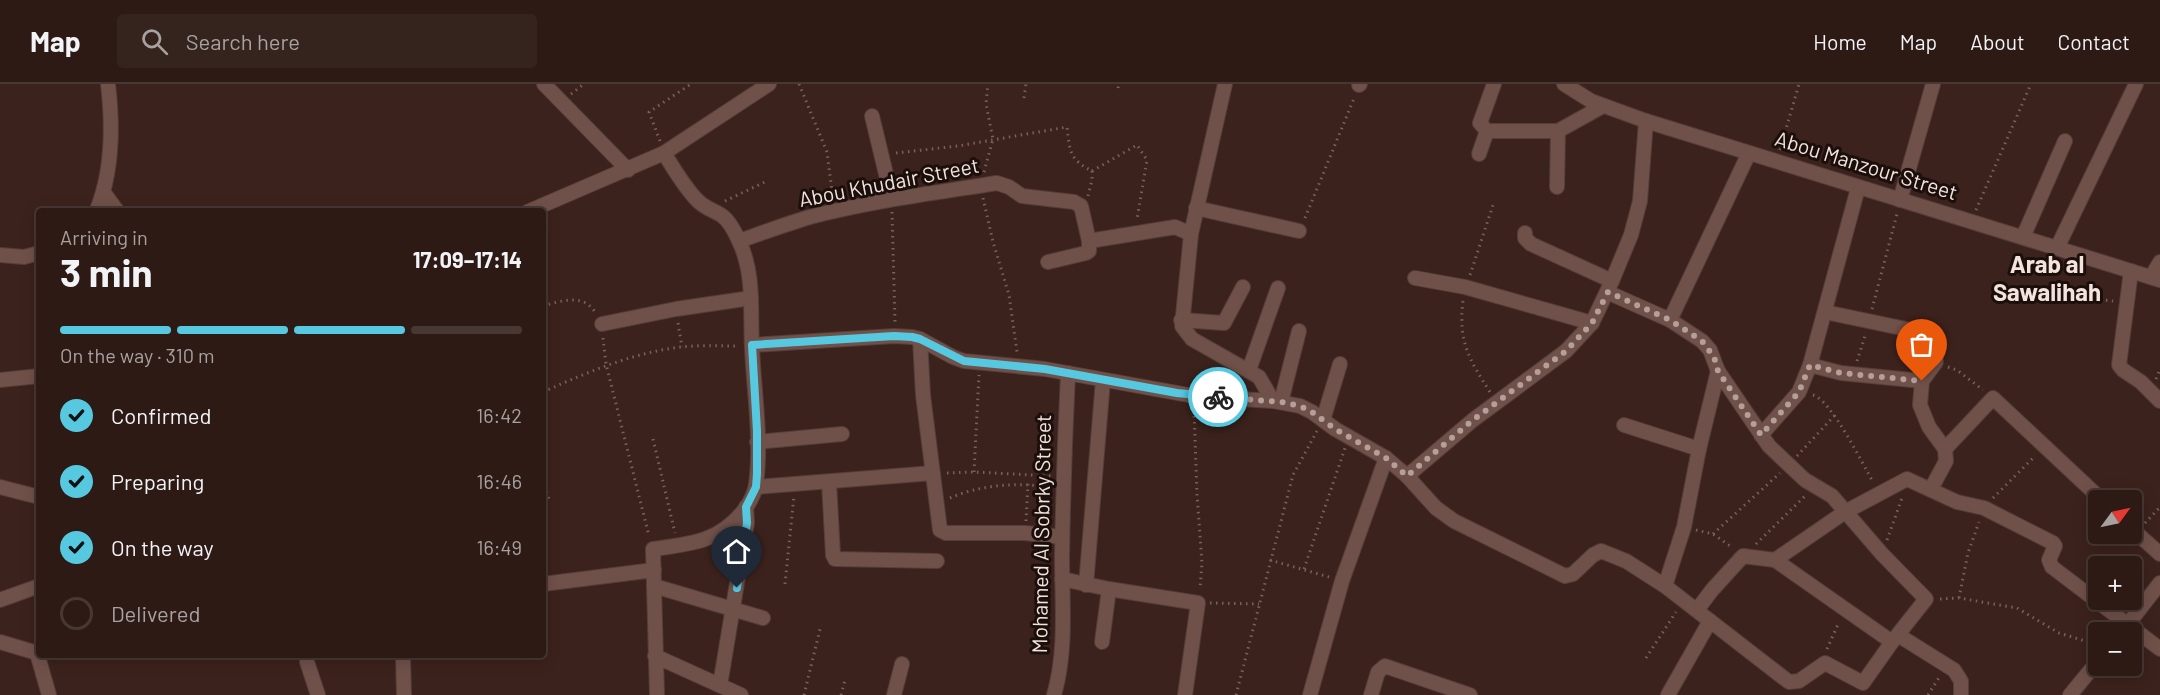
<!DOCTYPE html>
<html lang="en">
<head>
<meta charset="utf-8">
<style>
	:root { --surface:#2d1a15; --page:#35231e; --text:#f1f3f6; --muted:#a7a1a0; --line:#483834; --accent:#56c9e1 }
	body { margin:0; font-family:Barlow,sans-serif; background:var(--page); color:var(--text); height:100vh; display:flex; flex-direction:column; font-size:22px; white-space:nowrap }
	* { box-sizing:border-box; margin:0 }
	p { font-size:20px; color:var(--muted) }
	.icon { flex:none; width:33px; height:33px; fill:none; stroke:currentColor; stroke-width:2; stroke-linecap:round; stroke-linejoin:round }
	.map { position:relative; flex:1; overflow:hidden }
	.side { position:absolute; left:36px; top:124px; width:510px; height:450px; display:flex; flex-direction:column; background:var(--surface); border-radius:6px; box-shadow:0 3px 15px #0003,0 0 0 2px var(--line) }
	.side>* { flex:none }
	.needle { width:39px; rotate:57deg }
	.tools { position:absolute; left:2088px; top:406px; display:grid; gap:12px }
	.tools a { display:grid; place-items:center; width:54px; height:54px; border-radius:6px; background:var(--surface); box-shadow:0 3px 15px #0003,0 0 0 2px var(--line); font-size:30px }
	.pin { position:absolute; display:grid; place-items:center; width:51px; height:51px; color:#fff; margin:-62px -26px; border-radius:50% 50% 50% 0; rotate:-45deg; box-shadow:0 0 6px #0007 }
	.pin .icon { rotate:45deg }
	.courier { position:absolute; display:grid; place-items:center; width:60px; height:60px; margin:-30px; border:4px solid #56c9e1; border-radius:50%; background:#fff; color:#222; box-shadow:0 2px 8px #0007 }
	.summary em { font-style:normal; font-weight:700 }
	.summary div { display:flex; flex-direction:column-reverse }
	.summary { display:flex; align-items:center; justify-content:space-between; height:102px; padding:0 24px }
	h1 { font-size:39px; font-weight:700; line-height:45px }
	.bar { display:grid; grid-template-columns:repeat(4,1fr); gap:9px 6px; align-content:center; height:72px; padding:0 24px }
	.bar i { height:8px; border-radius:4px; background:var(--line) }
	.bar .selected { background:var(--accent) }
	.bar p { grid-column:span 4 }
	ol { padding:0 24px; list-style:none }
	li { display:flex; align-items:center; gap:18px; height:66px }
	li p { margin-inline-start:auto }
	li .icon { padding:6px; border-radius:50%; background:var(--accent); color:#111; stroke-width:4 }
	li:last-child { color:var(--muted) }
	li i { width:33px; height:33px; border:3px solid var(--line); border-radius:50% }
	header { display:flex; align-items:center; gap:36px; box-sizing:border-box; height:84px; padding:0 30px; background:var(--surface); border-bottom:2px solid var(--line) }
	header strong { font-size:28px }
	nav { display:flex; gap:33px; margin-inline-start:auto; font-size:21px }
	.search { width:420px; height:54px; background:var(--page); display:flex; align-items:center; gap:15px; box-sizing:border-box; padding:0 21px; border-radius:6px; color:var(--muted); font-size:22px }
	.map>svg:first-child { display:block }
</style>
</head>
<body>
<header>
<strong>Map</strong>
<div class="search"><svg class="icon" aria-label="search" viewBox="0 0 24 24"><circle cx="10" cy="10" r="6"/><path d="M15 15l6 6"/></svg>Search here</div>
<nav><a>Home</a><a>Map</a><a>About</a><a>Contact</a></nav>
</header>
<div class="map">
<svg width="2160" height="611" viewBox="0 0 2160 611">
	<rect width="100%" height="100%" fill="#3c221c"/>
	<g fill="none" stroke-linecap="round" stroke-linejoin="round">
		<g stroke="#543e3a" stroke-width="16">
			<g id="minor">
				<path d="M 544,0 L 628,86"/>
				<path d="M 1225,0 L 1191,150 L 1182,242 L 1192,255 L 1259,293 L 1273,317"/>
				<path d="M 1564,0 L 1591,17 L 1646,37 L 2160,196"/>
				<path d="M 1359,1 L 1360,0"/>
				<path d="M 872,32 L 892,115"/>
				<path d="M 1487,47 L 1558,47 L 1603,22"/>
				<path d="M 1487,47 L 1480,39 L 1494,0"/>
				<path d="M 1479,70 L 1487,47"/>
				<path d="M 1557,103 L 1558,47"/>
				<path d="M 104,109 L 118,128"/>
				<path d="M 1900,116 L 1933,0"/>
				<path d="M 1196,124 L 1299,147"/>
				<path d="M 96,128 C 113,88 113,42 108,0"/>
				<path d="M 527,128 L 664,69 L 769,0"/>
				<path d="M 1525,149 L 1525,154 L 1531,160 L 1612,197"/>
				<path d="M 2023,153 L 2065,57"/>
				<path d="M 739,157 C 762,149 786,140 810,133 C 871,117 934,109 997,99 L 1009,103 L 1022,112 L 1074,118 L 1081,122 L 1089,157 L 1089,167 L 1086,169 L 1048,178"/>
				<path d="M 1089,157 L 1175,143 L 1191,150"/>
				<path d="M 2057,164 L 2136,0"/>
				<path d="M 0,171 L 24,173 L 39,169"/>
				<path d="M 2131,187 L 2119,281 L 2123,286 L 2141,298 L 2160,317"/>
				<path d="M 2151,193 L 2160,178"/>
				<path d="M 1415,194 L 1465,203 L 1592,239"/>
				<path d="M 1607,208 L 1670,236 L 1749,69"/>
				<path d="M 1825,228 L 1930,250 L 1934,254 L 1936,278 L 1922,297 L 1920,321 L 1929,343 L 1945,365 L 1946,377 L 1931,405"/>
				<path d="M 1181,236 L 1224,239 L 1243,203"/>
				<path d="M 602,240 L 676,225 L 751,214"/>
				<path d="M 920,255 L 923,311 L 940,446 L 946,449 L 1025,449 L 1062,453"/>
				<path d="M 752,261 L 894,252 L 912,253 L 920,255 L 953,273 L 964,277 L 1045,285 L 1194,312 L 1273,317 L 1300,322 L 1312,328 L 1335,345 L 1386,374 L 1407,392 L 1436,424 L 1454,437 L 1565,492 L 1573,490 L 1593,471 L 1601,467 L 1626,477 L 1665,502 L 1789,598 L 1799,597 L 1825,579 L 1863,599 L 1892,558 L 1926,515 L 1882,470 L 1832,412 L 1805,396 L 1769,362 L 1718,287 L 1710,266 L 1702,257 L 1670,236"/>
				<path d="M 1810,281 L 1841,289 L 1922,297"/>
				<path d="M 1249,286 L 1278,204"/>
				<path d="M 0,296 L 39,292"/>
				<path d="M 1281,318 L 1299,247"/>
				<path d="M 1323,336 L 1340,280"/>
				<path d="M 1624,341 L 1699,365"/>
				<path d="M 1761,351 L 1799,308 L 1810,281 L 1858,104"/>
				<path d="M 757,358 L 842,350"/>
				<path d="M 1945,365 L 1993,314 L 2103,417"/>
				<path d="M 1407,392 L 1473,336 L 1566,267 L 1592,239 L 1612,197 L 1631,151 L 1640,117 L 1646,37"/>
				<path d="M 829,398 L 833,471 L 835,475 L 937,477"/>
				<path d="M 0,403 L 39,413"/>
				<path d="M 756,403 L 933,389"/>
				<path d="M 2132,445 L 2160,470"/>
				<path d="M 1775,476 L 1845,428 L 1907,395 L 1957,418 L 1984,424 L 2053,459 L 2055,462 L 2049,476 L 2052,483 L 2160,565"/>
				<path d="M 1062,495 L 1109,505 L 1198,519 L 1185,611"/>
				<path d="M 543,500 L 654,486"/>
				<path d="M 1086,501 L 1103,296"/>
				<path d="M 654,502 L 763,534"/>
				<path d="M 1665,502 L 1684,443 L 1699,365 L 1718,287"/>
				<path d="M 0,516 L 39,502"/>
				<path d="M 1697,526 L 1712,506 L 1743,472 L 1775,476 L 1892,558"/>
				<path d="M 2121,549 L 2160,499"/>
				<path d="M 1898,551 L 1954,586 L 1961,597 L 1961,611"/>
				<path d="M 0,558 L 37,569 L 49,611"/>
				<path d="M 1102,558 L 1109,505"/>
				<path d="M 403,572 L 404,611"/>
				<path d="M 655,572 L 741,611"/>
				<path d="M 307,578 L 318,611"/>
				<path d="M 720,601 L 747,439 L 746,423"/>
				<path d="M 657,611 L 653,465 C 691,460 720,458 745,425 C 750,418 755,408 756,400 C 762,356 754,309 752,264 C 750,228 755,190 739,157 C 735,148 729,136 721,131 C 713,126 705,124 698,117 C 684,103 674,85 664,69"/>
				<path d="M 894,611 L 902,580"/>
				<path d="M 1054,611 C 1067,566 1062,519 1062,473 C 1063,412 1065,350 1068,289"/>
				<path d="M 1310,611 L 1342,497 L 1386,374"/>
				<path d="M 1371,611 L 1378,588 L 1385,582 L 1470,611"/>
				<path d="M 1668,611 L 1710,537"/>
				<path d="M 2070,611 L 2098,577"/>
			</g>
		</g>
		<g stroke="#79615c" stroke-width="3" stroke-dasharray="1.5 4.5" stroke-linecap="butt">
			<path d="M 799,0 L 827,68 L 833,115"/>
			<path d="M 1118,4 L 1119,0"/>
			<path d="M 571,10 L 584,0"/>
			<path d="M 1024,14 L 1026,0"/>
			<path d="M 660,57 L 649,28 L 691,0"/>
			<path d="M 1780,66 L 1799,0"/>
			<path d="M 896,69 L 958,62 L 1067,43 C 1070,68 1069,75 1092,87"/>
			<path d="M 1092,87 L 1137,61 L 1147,76 L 1137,135"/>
			<path d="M 984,88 L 993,55 L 986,20 L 988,0"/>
			<path d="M 1088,112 L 1092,96 L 1092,87"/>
			<path d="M 983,114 L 993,158 L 1009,211 L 1017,268"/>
			<path d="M 725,117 L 767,97"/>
			<path d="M 1976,126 L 2031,0"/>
			<path d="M 892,128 L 895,238"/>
			<path d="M 1305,134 L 1355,12"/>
			<path d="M 1470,191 L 1493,121"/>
			<path d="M 2082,214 L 2113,217"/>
			<path d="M 1463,217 C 1458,258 1469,275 1490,308"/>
			<path d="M 543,222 C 561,217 583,209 595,228"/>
			<path d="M 1872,225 L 1897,130"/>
			<path d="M 678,239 L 682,263"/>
			<path d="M 603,254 L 606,280 L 649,452"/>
			<path d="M 1857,277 L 1866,249"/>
			<path d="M 1948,283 L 1957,286 L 1983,306"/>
			<path d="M 2156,295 L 2160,285"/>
			<path d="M 543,308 C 588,288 632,269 681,263 C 699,261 719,262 737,262"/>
			<path d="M 1813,311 C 1832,317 1862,379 1873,398"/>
			<path d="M 1194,326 L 1197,410 L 1202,479 L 1200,505"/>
			<path d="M 653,355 L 675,449"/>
			<path d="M 1797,372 L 1835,331"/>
			<path d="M 974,388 L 979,291"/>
			<path d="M 947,389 L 974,388 L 1051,392"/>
			<path d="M 543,396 L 549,415 L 543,418"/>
			<path d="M 950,414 C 980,401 1017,398 1049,403"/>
			<path d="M 1993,414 L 2035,372"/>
			<path d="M 1026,437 L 1028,400"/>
			<path d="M 2145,439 L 2160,423"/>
			<path d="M 1696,446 L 1713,450 L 1733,464"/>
			<path d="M 1713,450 L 1780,389"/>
			<path d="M 1887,456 L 1902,414"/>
			<path d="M 1756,460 L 1805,412"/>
			<path d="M 1270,476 L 1329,493"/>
			<path d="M 1304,485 L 1345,364"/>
			<path d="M 785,500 L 794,412"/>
			<path d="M 1959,514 L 1968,469 L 1979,438"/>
			<path d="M 1940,515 L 1959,514 L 2017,524 L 2059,549 L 2098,561"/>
			<path d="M 1210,519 L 1259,520"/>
			<path d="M 1827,565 L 1839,538"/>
			<path d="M 1646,574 L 1676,528"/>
			<path d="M 804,611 L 821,541"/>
			<path d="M 841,611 L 845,596"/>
			<path d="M 1236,611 L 1293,391 L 1317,347"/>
			<path d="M 1928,611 L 1940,592"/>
		</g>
		<use href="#minor" stroke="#70514a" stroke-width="14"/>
	</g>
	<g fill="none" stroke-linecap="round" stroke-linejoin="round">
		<path stroke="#b49f99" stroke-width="6" stroke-dasharray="0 10.8" d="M 1218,313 L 1281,318 L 1300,322 L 1312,328 L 1335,345 L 1386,374 L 1407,392 L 1473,336 L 1566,267 L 1592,239 L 1608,208 L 1670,236 L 1702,257 L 1714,273 L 1718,287 L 1761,351 L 1799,308 L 1810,281 L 1841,289 L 1922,297"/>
		<path stroke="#56c9e1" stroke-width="8" d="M 737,504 L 747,439 L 746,423 L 756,403 L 757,390 L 757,347 L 752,261 L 894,252 L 912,253 L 920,255 L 964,277 L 1045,285 L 1177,309 L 1218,313"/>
	</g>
	<g text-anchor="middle" stroke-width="6" stroke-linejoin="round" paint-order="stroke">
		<g font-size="21" fill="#f4e2dd" stroke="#1b0f0c">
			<text transform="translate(1866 82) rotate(17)" y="7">Abou Manzour Street</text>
			<text transform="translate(889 99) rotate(-11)" y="7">Abou Khudair Street</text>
			<text transform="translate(1042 450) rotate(-89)" y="7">Mohamed Al Sobrky Street</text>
		</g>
		<g font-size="24" font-weight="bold" fill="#f4e2dd" stroke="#1b0f0c">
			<text x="2047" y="189">Arab al<tspan x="2047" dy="28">Sawalihah</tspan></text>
		</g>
	</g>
</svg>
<div class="tools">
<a><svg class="needle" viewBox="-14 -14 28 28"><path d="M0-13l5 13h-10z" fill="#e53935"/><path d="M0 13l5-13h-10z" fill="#a7a1a0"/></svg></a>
<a>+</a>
<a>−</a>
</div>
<div class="pin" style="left:1922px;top:297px;background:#ea580c"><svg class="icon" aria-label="bag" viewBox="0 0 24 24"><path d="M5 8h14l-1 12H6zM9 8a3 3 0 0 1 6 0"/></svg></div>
<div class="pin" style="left:737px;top:504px;background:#1f2937"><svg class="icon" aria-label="home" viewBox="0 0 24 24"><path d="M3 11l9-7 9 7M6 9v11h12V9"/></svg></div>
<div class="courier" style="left:1218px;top:313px"><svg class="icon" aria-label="bike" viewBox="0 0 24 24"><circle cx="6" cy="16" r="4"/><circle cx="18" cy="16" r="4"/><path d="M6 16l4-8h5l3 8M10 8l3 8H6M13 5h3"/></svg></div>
<section class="side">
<div class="summary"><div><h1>3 min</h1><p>Arriving in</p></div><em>17:09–17:14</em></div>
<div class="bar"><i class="selected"></i><i class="selected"></i><i class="selected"></i><i></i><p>On the way · 310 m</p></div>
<ol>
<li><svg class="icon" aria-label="check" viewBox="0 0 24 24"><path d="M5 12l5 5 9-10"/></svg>Confirmed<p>16:42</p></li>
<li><svg class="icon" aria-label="check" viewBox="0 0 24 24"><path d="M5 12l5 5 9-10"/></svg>Preparing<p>16:46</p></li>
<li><svg class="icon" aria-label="check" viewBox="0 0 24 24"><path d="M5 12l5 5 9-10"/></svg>On the way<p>16:49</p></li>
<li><i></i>Delivered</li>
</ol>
</section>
</div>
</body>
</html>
